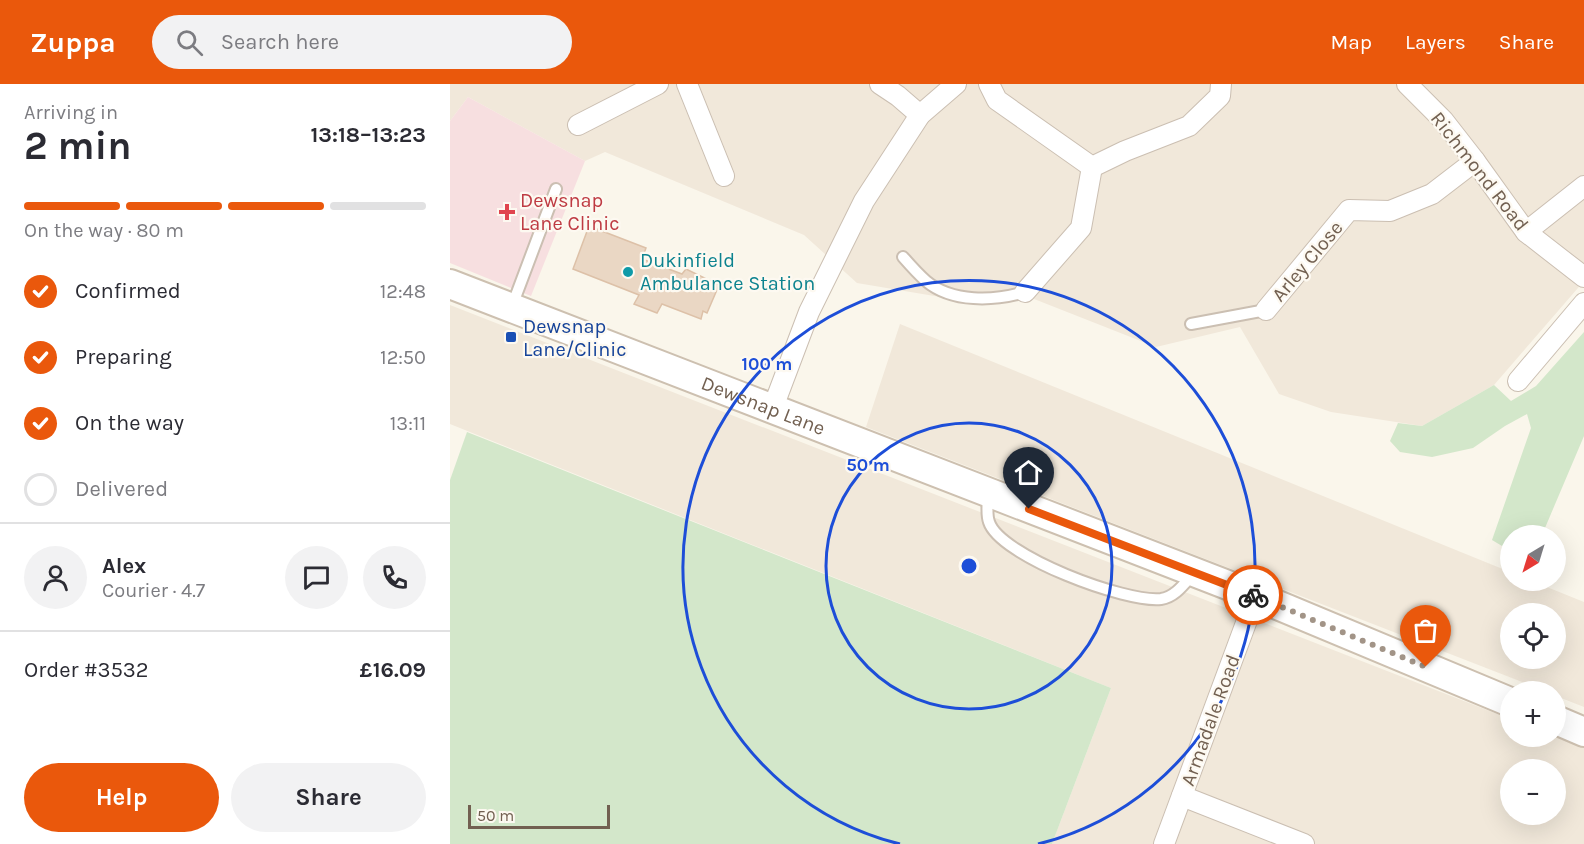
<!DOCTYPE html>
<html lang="en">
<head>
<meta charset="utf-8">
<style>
	:root { --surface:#fff; --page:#f2f2f3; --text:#2b2b33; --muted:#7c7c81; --line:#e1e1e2; --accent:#ea580c }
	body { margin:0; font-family:Karla,sans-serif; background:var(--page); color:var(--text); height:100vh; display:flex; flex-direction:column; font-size:22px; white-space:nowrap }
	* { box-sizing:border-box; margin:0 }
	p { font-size:20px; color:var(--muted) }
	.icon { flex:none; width:33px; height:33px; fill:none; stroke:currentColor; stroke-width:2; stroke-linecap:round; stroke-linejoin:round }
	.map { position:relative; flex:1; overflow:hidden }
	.details { display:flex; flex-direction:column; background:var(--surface); width:450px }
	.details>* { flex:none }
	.needle { width:39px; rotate:218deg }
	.controls { position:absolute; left:1050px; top:441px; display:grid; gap:12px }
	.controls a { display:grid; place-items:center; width:66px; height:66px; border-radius:50%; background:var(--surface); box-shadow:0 6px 24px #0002; font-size:30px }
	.scale { position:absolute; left:18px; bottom:15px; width:142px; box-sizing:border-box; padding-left:6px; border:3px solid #726051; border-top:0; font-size:16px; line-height:21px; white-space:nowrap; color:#726051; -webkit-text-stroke:4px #fdf9f1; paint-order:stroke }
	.pin { position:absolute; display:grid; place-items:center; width:51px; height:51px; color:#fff; margin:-62px -26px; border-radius:50% 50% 50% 0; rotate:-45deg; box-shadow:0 0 6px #0007 }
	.pin .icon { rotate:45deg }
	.courier { position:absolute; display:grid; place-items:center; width:60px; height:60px; margin:-30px; border:4px solid #ea580c; border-radius:50%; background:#fff; color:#222; box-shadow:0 2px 8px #0007 }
	.headline em { font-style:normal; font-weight:700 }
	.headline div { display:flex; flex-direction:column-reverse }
	.headline { display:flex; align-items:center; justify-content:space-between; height:102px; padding:0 24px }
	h1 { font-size:39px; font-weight:700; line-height:45px }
	.bar { display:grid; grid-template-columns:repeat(4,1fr); gap:9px 6px; align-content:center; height:72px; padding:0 24px }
	.bar i { height:8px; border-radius:4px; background:var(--line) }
	.bar .selected { background:var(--accent) }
	.bar p { grid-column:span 4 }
	.line { display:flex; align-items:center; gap:15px; padding:0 24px; border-top:2px solid var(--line) }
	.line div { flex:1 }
	.round { display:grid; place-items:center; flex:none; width:63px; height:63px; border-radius:32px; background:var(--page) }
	ol { padding:0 24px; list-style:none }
	li { display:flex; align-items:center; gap:18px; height:66px }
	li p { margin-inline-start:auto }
	li .icon { padding:6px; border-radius:50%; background:var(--accent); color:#fff; stroke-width:4 }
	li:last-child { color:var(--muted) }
	li i { width:33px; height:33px; border:3px solid var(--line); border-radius:50% }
	.primary-button { display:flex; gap:12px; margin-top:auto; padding:12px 24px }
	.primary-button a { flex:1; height:69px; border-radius:36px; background:var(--accent); color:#fff; font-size:24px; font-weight:700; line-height:69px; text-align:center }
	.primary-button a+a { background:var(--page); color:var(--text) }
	header { display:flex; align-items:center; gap:36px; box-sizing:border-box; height:84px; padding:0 30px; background:var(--accent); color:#fff }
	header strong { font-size:28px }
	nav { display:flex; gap:33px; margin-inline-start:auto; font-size:21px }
	.search { width:420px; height:54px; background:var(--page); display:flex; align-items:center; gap:15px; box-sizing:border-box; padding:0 21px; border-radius:33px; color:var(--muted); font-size:22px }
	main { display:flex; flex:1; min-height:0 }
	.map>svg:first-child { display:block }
</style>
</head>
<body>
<header>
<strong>Zuppa</strong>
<div class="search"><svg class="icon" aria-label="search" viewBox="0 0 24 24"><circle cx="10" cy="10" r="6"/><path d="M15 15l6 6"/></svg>Search here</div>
<nav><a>Map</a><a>Layers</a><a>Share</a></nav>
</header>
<main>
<section class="details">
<div class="headline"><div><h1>2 min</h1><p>Arriving in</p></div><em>13:18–13:23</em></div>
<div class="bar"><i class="selected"></i><i class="selected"></i><i class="selected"></i><i></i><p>On the way · 80 m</p></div>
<ol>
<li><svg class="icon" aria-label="check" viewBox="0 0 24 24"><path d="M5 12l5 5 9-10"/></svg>Confirmed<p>12:48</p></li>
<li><svg class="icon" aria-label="check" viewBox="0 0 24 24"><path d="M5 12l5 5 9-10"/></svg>Preparing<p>12:50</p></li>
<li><svg class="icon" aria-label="check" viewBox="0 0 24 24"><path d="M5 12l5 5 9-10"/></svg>On the way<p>13:11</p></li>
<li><i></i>Delivered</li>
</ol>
<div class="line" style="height:108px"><a class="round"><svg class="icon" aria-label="person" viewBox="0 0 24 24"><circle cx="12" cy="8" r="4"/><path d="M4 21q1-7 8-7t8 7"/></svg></a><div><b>Alex</b><p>Courier · 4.7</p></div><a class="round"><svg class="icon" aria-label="chat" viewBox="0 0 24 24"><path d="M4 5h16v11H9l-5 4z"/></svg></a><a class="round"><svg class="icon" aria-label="phone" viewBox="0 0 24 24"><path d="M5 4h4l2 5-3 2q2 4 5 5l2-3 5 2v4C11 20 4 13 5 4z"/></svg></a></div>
<div class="line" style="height:78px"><div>Order #3532</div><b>£16.09</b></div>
<div class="primary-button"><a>Help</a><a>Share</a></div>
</section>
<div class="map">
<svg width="1134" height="760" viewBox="0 0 1134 760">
	<rect width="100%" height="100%" fill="#faf6eb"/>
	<g fill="#f1e8da" fill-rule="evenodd">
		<path d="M 0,0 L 1134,0 L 1134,197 L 1044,301 L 972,342 L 881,328 L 829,310 L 790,243 L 706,263 L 579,213 L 514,217 L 407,199 L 354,151 L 155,68 L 135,77 L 18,13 L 0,37 Z"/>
		<path d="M 0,221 L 1060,635 L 1060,652 L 1106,652 L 1134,664 L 1134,760 L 602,760 L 661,604 L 0,340 ZM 1060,686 L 1106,686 L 1106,730 L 1060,730 Z"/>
		<path d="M 450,240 L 1060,488 L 1060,496 L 1082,497 L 1134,518 L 1134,623 L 1106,612 L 1106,608 L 1095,607 L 416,343 ZM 1060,530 L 1106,530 L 1106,574 L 1060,574 Z"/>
	</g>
	<path fill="#f7dfe0" d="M 18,13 L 135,77 L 81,212 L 0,179 L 0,37 Z"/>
	<g fill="#d3e7ca">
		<path d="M 1134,248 L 1134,352 L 1092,451 L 1060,452 L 1060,461 L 1052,462 L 1042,456 L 1081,344 L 1077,330 L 1055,342 L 1023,364 L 982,373 L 950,368 L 940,357 L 948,339 L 972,342 L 1044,301 L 1061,317 L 1086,302 Z"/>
		<path d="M 17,348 L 661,604 L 602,760 L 0,760 L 0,396 Z"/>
	</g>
	<path fill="#ead7c4" stroke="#ddc1a8" stroke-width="1.5" d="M 139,142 L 196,164 L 192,175 L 232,190 L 236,185 L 269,201 L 257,229 L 253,227 L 251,235 L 212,220 L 207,229 L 184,220 L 189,211 L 123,185 Z"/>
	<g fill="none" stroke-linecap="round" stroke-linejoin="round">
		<g stroke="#cbbfb2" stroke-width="14">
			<g id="lane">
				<path d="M 453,173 C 460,181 468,190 476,197 C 502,219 544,217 575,208"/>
				<path d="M 62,222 L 106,105"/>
				<path d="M 741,240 L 816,226"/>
				<path d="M 538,410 C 538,418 536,430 539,438 C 550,472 676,519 711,515 C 725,513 734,500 743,490"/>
			</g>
		</g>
		<g stroke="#cbbfb2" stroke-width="22">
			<g id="street">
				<path d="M 237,0 L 274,92"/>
				<path d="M 430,0 L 448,12 L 470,31"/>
				<path d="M 539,0 L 547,16 L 642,83 L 675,67 L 739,42 L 770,12 L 771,0"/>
				<path d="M 957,0 L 993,36 L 1025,77 L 1076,148 L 1134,193"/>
				<path d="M 128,41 L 208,0"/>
				<path d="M 1076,148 L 1134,102"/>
				<path d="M 575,208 L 631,144 L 642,83"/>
				<path d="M 816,226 L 899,126 L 940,127 L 982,110 L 1025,77"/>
				<path d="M 1068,297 L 1134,219"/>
				<path d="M 322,326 L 359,228 L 414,117 L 470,31 L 506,0"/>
				<path d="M 732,712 L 854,760"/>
				<path d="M 714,760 L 806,512"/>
			</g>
		</g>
		<g stroke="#cdc0b0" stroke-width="32">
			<g id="secondary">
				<path id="s1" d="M 0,200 L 806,512 L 1060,618"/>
				<path d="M 1106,636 L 1134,648"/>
			</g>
		</g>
		<use href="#lane" stroke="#fff" stroke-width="10"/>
		<use href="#street" stroke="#fff" stroke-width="20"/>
		<use href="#secondary" stroke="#fff" stroke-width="28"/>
	</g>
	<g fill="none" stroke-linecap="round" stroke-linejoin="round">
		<path stroke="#a29487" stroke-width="6" stroke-dasharray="0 10.8" d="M 803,511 L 976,583"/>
		<path stroke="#ea580c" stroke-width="8" d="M 579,425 L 803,511"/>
	</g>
	<g fill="none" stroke="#1d4ed8" stroke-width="3">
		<circle cx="519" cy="482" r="143"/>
		<path d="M450 760A286 286 0 1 1 588 760"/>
	</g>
	<path fill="#e0444e" stroke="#fdf9f1" stroke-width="2" d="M54 119h6v6h6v6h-6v6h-6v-6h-6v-6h6z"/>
	<circle fill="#0f9aa8" stroke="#fdf9f1" stroke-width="2" cx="178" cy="188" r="6"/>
	<rect fill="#1a4fb4" stroke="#fdf9f1" stroke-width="2" x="55" y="247" width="12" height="12" rx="3"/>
	<g text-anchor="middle" stroke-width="4.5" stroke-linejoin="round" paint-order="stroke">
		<g font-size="20" fill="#726051" stroke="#fdf9f1">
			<text transform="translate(1030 87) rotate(52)" y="7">Richmond Road</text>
			<text transform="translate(857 177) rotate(-50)" y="7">Arley Close</text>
			<text dy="7" stroke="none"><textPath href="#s1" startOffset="336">Dewsnap Lane</textPath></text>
			<text transform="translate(760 636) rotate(-70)" y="7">Armadale Road</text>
		</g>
		<g font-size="20" fill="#be3a42" stroke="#fdf9f1" text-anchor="start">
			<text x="70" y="123">Dewsnap<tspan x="70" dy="23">Lane Clinic</tspan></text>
		</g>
		<g font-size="20" fill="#0d838f" stroke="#fdf9f1" text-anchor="start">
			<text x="190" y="183">Dukinfield<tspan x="190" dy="23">Ambulance Station</tspan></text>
		</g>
		<g font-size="20" fill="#164399" stroke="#fdf9f1" text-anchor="start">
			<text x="73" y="249">Dewsnap<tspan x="73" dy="23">Lane/Clinic</tspan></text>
		</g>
	</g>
	<circle cx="519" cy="482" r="9" fill="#1d4ed8" stroke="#fdf9f1" stroke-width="3"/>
	<g font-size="18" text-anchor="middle" font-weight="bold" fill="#1d4ed8" stroke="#fdf9f1" stroke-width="4.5" stroke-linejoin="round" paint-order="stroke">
		<text x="317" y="286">100 m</text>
		<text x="418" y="387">50 m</text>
	</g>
</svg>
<div class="controls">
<a><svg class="needle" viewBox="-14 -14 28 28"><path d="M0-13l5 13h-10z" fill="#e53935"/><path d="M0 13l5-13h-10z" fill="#7c7c81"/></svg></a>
<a><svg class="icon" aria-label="locate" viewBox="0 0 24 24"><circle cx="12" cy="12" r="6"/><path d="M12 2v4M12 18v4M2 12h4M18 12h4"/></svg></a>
<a>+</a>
<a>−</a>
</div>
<div class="scale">50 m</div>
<div class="pin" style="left:976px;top:583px;background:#ea580c"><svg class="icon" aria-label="bag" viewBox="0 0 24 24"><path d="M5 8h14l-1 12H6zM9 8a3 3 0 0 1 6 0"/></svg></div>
<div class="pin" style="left:579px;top:425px;background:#1f2937"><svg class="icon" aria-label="home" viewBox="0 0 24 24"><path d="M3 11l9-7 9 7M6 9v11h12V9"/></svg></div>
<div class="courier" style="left:803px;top:511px"><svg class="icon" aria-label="bike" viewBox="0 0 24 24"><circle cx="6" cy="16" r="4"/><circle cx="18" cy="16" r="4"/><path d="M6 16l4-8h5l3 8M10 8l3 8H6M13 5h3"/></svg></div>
</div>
</main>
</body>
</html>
